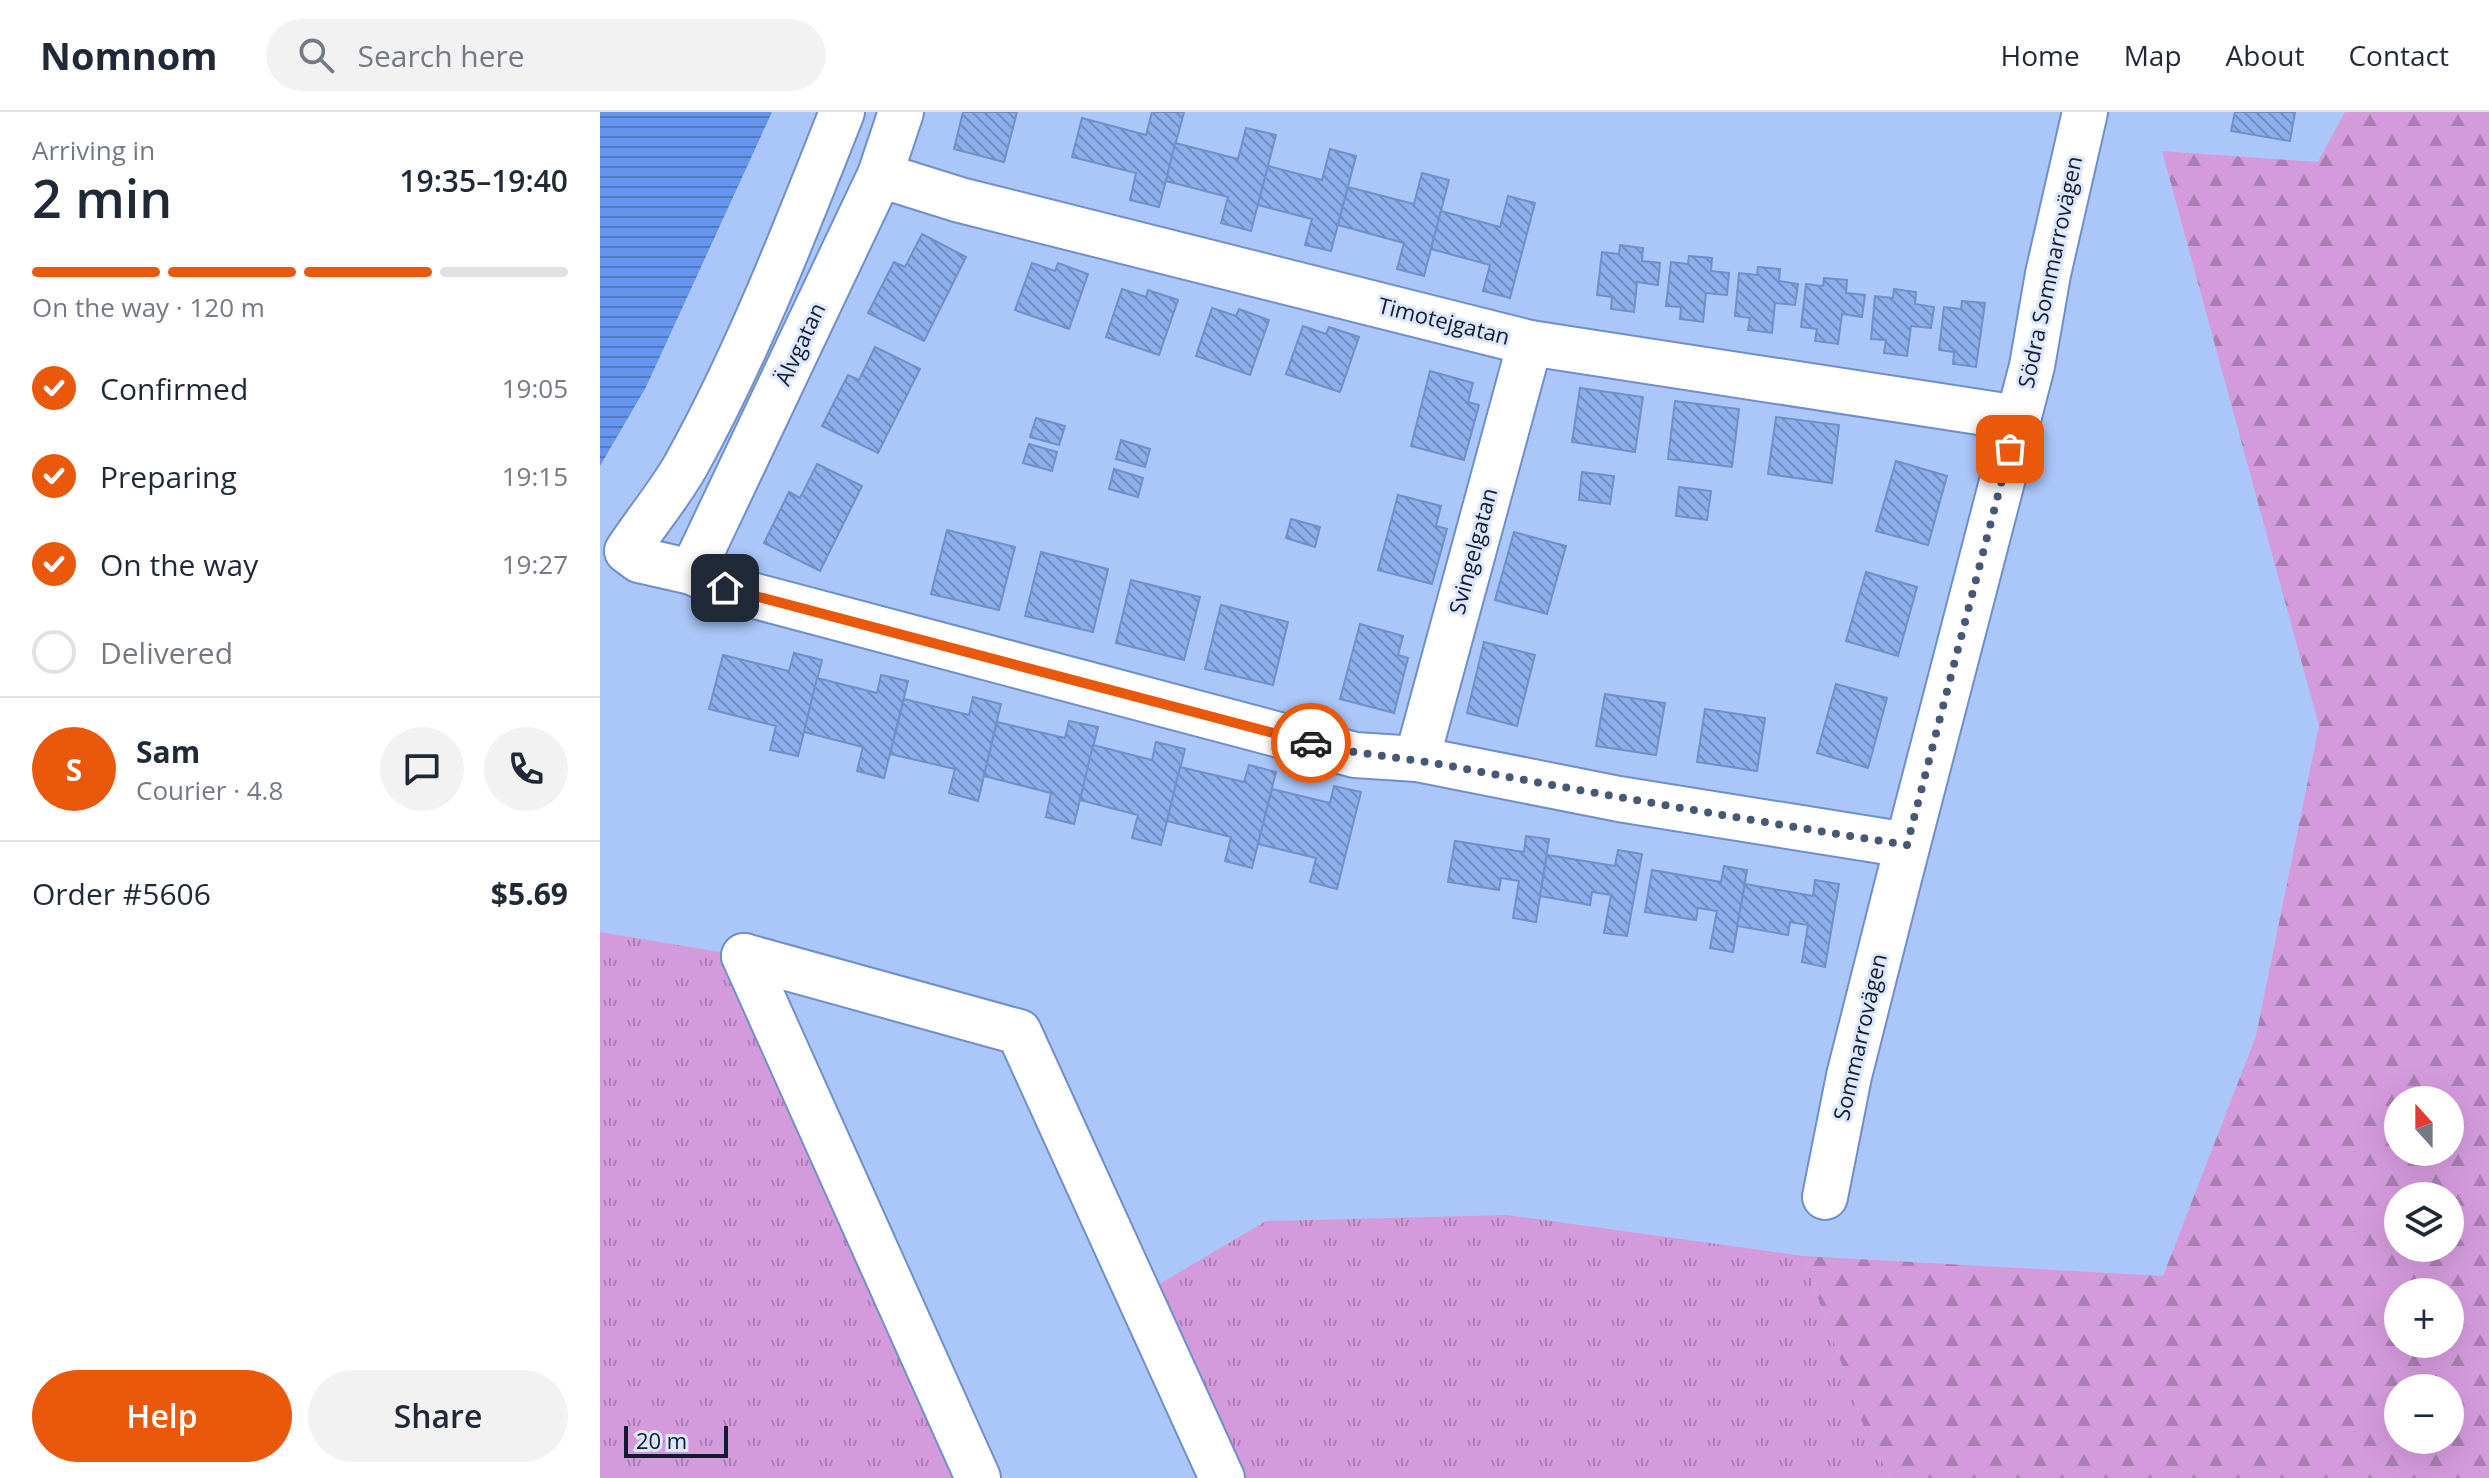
<!DOCTYPE html>
<html lang="en">
<head>
<meta charset="utf-8">
<style>
	:root { --surface:#fff; --page:#f2f2f3; --text:#1f2937; --muted:#747a83; --line:#e0e1e3; --accent:#ea580c }
	body { margin:0; font-family:"Open Sans",sans-serif; background:var(--page); color:var(--text); height:100vh; display:flex; flex-direction:column; font-size:30px; white-space:nowrap }
	* { box-sizing:border-box; margin:0 }
	p { font-size:26px; color:var(--muted) }
	.icon { flex:none; width:44px; height:44px; fill:none; stroke:currentColor; stroke-width:2; stroke-linecap:round; stroke-linejoin:round }
	.map { position:relative; flex:1; overflow:hidden }
	.panel { display:flex; flex-direction:column; background:var(--surface); width:600px }
	.panel>* { flex:none }
	.needle { width:52px; rotate:339deg }
	.buttons { position:absolute; left:1784px; top:974px; display:grid; gap:16px }
	.buttons a { display:grid; place-items:center; width:80px; height:80px; border-radius:50%; background:var(--surface); box-shadow:0 8px 32px #0002; font-size:40px }
	.scale { position:absolute; left:24px; bottom:20px; width:104px; box-sizing:border-box; padding-left:8px; border:4px solid #0f1c32; border-top:0; font-size:22px; line-height:28px; white-space:nowrap; color:#0f1c32; -webkit-text-stroke:6px #dde7fb; paint-order:stroke }
	.pin { position:absolute; display:grid; place-items:center; width:68px; height:68px; color:#fff; margin:-34px; border-radius:16px; box-shadow:0 4px 12px #0006 }
	.courier { position:absolute; display:grid; place-items:center; width:80px; height:80px; margin:-40px; border:6px solid #ea580c; border-radius:50%; background:#fff; color:#222; box-shadow:0 2px 10px #0007 }
	.head em { font-style:normal; font-weight:600 }
	.head div { display:flex; flex-direction:column-reverse }
	.head { display:flex; align-items:center; justify-content:space-between; height:136px; padding:0 32px }
	h1 { font-size:52px; font-weight:600; line-height:60px }
	.bar { display:grid; grid-template-columns:repeat(4,1fr); gap:12px 8px; align-content:center; height:96px; padding:0 32px }
	.bar i { height:10px; border-radius:6px; background:var(--line) }
	.bar .on { background:var(--accent) }
	.bar p { grid-column:span 4 }
	.line { display:flex; align-items:center; gap:20px; padding:0 32px; border-top:2px solid var(--line) }
	.line div { flex:1 }
	.round { display:grid; place-items:center; flex:none; width:84px; height:84px; border-radius:42px; background:var(--page) }
	ol { padding:0 32px; list-style:none }
	li { display:flex; align-items:center; gap:24px; height:88px }
	li p { margin-inline-start:auto }
	li .icon { padding:8px; border-radius:50%; background:var(--accent); color:#fff; stroke-width:4 }
	li:last-child { color:var(--muted) }
	li i { width:44px; height:44px; border:4px solid var(--line); border-radius:50% }
	.primary-button { display:flex; gap:16px; margin-top:auto; padding:16px 32px }
	.primary-button a { flex:1; height:92px; border-radius:48px; background:var(--accent); color:#fff; font-size:32px; font-weight:600; line-height:92px; text-align:center }
	.primary-button a+a { background:var(--page); color:var(--text) }
	header { display:flex; align-items:center; gap:48px; box-sizing:border-box; height:112px; padding:0 40px; background:var(--surface); border-bottom:2px solid var(--line) }
	header strong { font-size:38px }
	nav { display:flex; gap:44px; margin-inline-start:auto; font-size:28px }
	.search { width:560px; height:72px; background:var(--page); display:flex; align-items:center; gap:20px; box-sizing:border-box; padding:0 28px; border-radius:44px; color:var(--muted); font-size:30px }
	main { display:flex; flex:1; min-height:0 }
	.map>svg:first-child { display:block }
</style>
</head>
<body>
<header>
<strong>Nomnom</strong>
<div class="search"><svg class="icon" aria-label="search" viewBox="0 0 24 24"><circle cx="10" cy="10" r="6"/><path d="M15 15l6 6"/></svg>Search here</div>
<nav><a>Home</a><a>Map</a><a>About</a><a>Contact</a></nav>
</header>
<main>
<section class="panel">
<div class="head"><div><h1>2 min</h1><p>Arriving in</p></div><em>19:35–19:40</em></div>
<div class="bar"><i class="on"></i><i class="on"></i><i class="on"></i><i></i><p>On the way · 120 m</p></div>
<ol>
<li><svg class="icon" aria-label="check" viewBox="0 0 24 24"><path d="M5 12l5 5 9-10"/></svg>Confirmed<p>19:05</p></li>
<li><svg class="icon" aria-label="check" viewBox="0 0 24 24"><path d="M5 12l5 5 9-10"/></svg>Preparing<p>19:15</p></li>
<li><svg class="icon" aria-label="check" viewBox="0 0 24 24"><path d="M5 12l5 5 9-10"/></svg>On the way<p>19:27</p></li>
<li><i></i>Delivered</li>
</ol>
<div class="line" style="height:144px"><b class="round" style="background:var(--accent);color:#fff">S</b><div><b>Sam</b><p>Courier · 4.8</p></div><a class="round"><svg class="icon" aria-label="chat" viewBox="0 0 24 24"><path d="M4 5h16v11H9l-5 4z"/></svg></a><a class="round"><svg class="icon" aria-label="phone" viewBox="0 0 24 24"><path d="M5 4h4l2 5-3 2q2 4 5 5l2-3 5 2v4C11 20 4 13 5 4z"/></svg></a></div>
<div class="line" style="height:104px"><div>Order #5606</div><b>$5.69</b></div>
<div class="primary-button"><a>Help</a><a>Share</a></div>
</section>
<div class="map">
<svg width="1889" height="1366" viewBox="0 0 1889 1366">
	<defs>
		<pattern id="grass-tufts" width="24" height="20" patternUnits="userSpaceOnUse" patternTransform="scale(2)"><rect width="24" height="20" fill="#d49bdc"/><path d="M3 7l-1-3M5 7V3M7 7l1-3M15 17l-1-3M17 17v-4M19 17l1-3" fill="none" stroke="#aa7eb3"/></pattern>
		<pattern id="forest-firs" width="22" height="20" patternUnits="userSpaceOnUse" patternTransform="scale(2)"><rect width="22" height="20" fill="#d49bdc"/><path d="M5 1l3.5 6h-7zM16 11l3.5 6h-7z" fill="#aa7eb3"/></pattern>
		<pattern id="water-rules" width="6" height="5" patternUnits="userSpaceOnUse" patternTransform="scale(2)"><rect width="6" height="5" fill="#6594ed"/><path d="M0 2.5h6" fill="none" stroke="#5278c1"/></pattern>
		<pattern id="building-back-hatch" width="6" height="6" patternUnits="userSpaceOnUse" patternTransform="scale(2)"><rect width="6" height="6" fill="#8caeeb"/><path d="M-1 5l2 2M0 0l6 6M5-1l2 2" fill="none" stroke="#718dbf"/></pattern>
	</defs>
	<rect width="100%" height="100%" fill="#abc7f9"/>
	<g fill="url(#grass-tufts)">
		<path d="M 0,820 L 144,844 L 378,1366 L 0,1366 Z"/>
		<path d="M 907,1103 L 1203,1144 L 1264,1315 L 1290,1366 L 622,1366 L 539,1184 L 666,1109 Z"/>
	</g>
	<path fill="url(#forest-firs)" fill-rule="evenodd" d="M 1745,0 L 1889,0 L 1889,1366 L 1290,1366 L 1264,1315 L 1203,1144 L 1563,1164 L 1656,924 L 1719,614 L 1562,39 L 1718,50 ZM 1798,988 L 1850,988 L 1850,1040 L 1798,1040 ZM 1798,1084 L 1850,1084 L 1850,1136 L 1798,1136 ZM 1798,1180 L 1850,1180 L 1850,1232 L 1798,1232 ZM 1798,1276 L 1850,1276 L 1850,1328 L 1798,1328 Z"/>
	<path fill="url(#water-rules)" d="M 0,0 L 172,0 L 46,275 L 0,354 Z"/>
	<g fill="url(#building-back-hatch)" stroke="#6f8fca" stroke-width="2">
		<path d="M 363,0 L 417,0 L 404,50 L 354,37 Z"/>
		<path d="M 552,0 L 584,0 L 559,95 L 530,88 L 536,61 L 472,45 L 482,6 L 546,23 Z"/>
		<path d="M 1635,0 L 1695,0 L 1690,29 L 1631,19 Z"/>
		<path d="M 646,16 L 676,23 L 651,119 L 621,111 L 628,85 L 566,69 L 575,31 L 638,47 Z"/>
		<path d="M 730,37 L 756,44 L 731,139 L 705,133 L 712,107 L 658,93 L 668,54 L 722,68 Z"/>
		<path d="M 822,61 L 849,68 L 824,164 L 797,157 L 804,131 L 738,113 L 748,75 L 814,92 Z"/>
		<path d="M 908,84 L 935,91 L 910,186 L 883,179 L 890,153 L 831,137 L 841,99 L 900,115 Z"/>
		<path d="M 322,122 L 366,145 L 324,229 L 268,201 L 294,150 L 305,155 Z"/>
		<path d="M 1020,133 L 1043,136 L 1042,149 L 1060,151 L 1058,173 L 1037,170 L 1034,200 L 1011,197 L 1012,185 L 997,183 L 1002,140 L 1019,142 Z"/>
		<path d="M 1089,144 L 1112,146 L 1111,159 L 1129,161 L 1127,183 L 1106,181 L 1103,210 L 1080,207 L 1081,195 L 1066,194 L 1071,150 L 1088,152 Z"/>
		<path d="M 432,151 L 455,159 L 458,151 L 488,162 L 469,217 L 415,198 Z"/>
		<path d="M 1158,155 L 1180,157 L 1179,169 L 1198,172 L 1195,193 L 1175,191 L 1172,221 L 1148,218 L 1150,206 L 1135,204 L 1139,161 L 1157,163 Z"/>
		<path d="M 1224,166 L 1247,168 L 1246,181 L 1265,183 L 1262,205 L 1242,202 L 1238,232 L 1215,229 L 1217,217 L 1201,215 L 1206,172 L 1223,174 Z"/>
		<path d="M 522,177 L 546,185 L 548,178 L 578,188 L 559,243 L 506,225 Z"/>
		<path d="M 1294,177 L 1316,180 L 1315,192 L 1334,195 L 1331,216 L 1311,214 L 1307,244 L 1284,241 L 1286,228 L 1271,227 L 1275,184 L 1293,186 Z"/>
		<path d="M 1362,189 L 1385,191 L 1376,255 L 1353,252 L 1354,240 L 1339,238 L 1344,195 L 1361,197 Z"/>
		<path d="M 612,196 L 636,204 L 639,197 L 669,208 L 650,263 L 596,244 Z"/>
		<path d="M 703,214 L 726,222 L 729,215 L 759,225 L 740,280 L 686,262 Z"/>
		<path d="M 275,235 L 320,257 L 278,341 L 222,314 L 248,263 L 259,268 Z"/>
		<path d="M 830,259 L 873,271 L 868,290 L 879,293 L 864,348 L 811,334 Z"/>
		<path d="M 980,276 L 1043,285 L 1035,340 L 972,330 Z"/>
		<path d="M 1075,289 L 1139,297 L 1132,355 L 1068,347 Z"/>
		<path d="M 1176,305 L 1239,313 L 1232,371 L 1168,362 Z"/>
		<path d="M 436,306 L 465,314 L 459,333 L 430,325 Z"/>
		<path d="M 521,328 L 550,337 L 545,355 L 516,347 Z"/>
		<path d="M 429,332 L 457,340 L 452,359 L 423,351 Z"/>
		<path d="M 1296,349 L 1347,364 L 1328,433 L 1276,419 Z"/>
		<path d="M 217,352 L 262,374 L 220,459 L 164,431 L 189,380 L 200,386 Z"/>
		<path d="M 514,357 L 543,366 L 538,385 L 509,377 Z"/>
		<path d="M 982,360 L 1014,364 L 1010,392 L 979,388 Z"/>
		<path d="M 1079,375 L 1111,379 L 1107,408 L 1076,404 Z"/>
		<path d="M 798,383 L 841,394 L 836,414 L 847,417 L 832,472 L 778,458 Z"/>
		<path d="M 691,407 L 720,415 L 715,435 L 686,426 Z"/>
		<path d="M 347,418 L 415,435 L 399,498 L 331,482 Z"/>
		<path d="M 914,420 L 966,434 L 947,502 L 895,488 Z"/>
		<path d="M 441,440 L 508,457 L 493,520 L 425,504 Z"/>
		<path d="M 1266,460 L 1317,475 L 1298,544 L 1246,529 Z"/>
		<path d="M 531,468 L 600,485 L 584,548 L 516,531 Z"/>
		<path d="M 621,493 L 688,510 L 673,573 L 605,557 Z"/>
		<path d="M 760,512 L 803,524 L 798,543 L 808,546 L 794,601 L 740,587 Z"/>
		<path d="M 884,530 L 935,543 L 917,614 L 867,601 Z"/>
		<path d="M 194,541 L 222,548 L 198,644 L 170,638 L 176,614 L 109,597 L 123,543 L 189,559 Z"/>
		<path d="M 281,563 L 308,569 L 284,666 L 257,659 L 263,635 L 204,620 L 217,566 L 277,581 Z"/>
		<path d="M 1236,572 L 1287,586 L 1268,656 L 1217,641 Z"/>
		<path d="M 1005,582 L 1065,591 L 1056,643 L 996,634 Z"/>
		<path d="M 373,585 L 401,592 L 378,689 L 349,681 L 355,657 L 290,642 L 304,587 L 369,603 Z"/>
		<path d="M 1105,597 L 1165,606 L 1157,659 L 1097,650 Z"/>
		<path d="M 469,609 L 498,615 L 474,712 L 446,705 L 451,681 L 384,664 L 397,610 L 465,626 Z"/>
		<path d="M 556,630 L 585,637 L 561,733 L 532,726 L 538,703 L 480,688 L 493,633 L 552,648 Z"/>
		<path d="M 649,653 L 676,660 L 652,756 L 625,749 L 631,725 L 567,709 L 580,655 L 644,670 Z"/>
		<path d="M 734,674 L 761,680 L 737,777 L 710,770 L 716,746 L 658,732 L 672,677 L 730,691 Z"/>
		<path d="M 926,724 L 949,727 L 936,810 L 913,806 L 919,769 L 901,766 L 899,778 L 848,770 L 855,729 L 924,740 Z"/>
		<path d="M 1018,738 L 1042,742 L 1027,824 L 1004,821 L 1011,783 L 992,780 L 990,793 L 940,784 L 947,743 L 1015,754 Z"/>
		<path d="M 1124,754 L 1147,758 L 1133,840 L 1110,836 L 1117,799 L 1098,796 L 1096,808 L 1045,800 L 1052,758 L 1121,770 Z"/>
		<path d="M 1215,768 L 1239,772 L 1225,855 L 1202,850 L 1208,813 L 1190,810 L 1188,823 L 1137,814 L 1145,772 L 1213,784 Z"/>
	</g>
	<g fill="none" stroke-linecap="round" stroke-linejoin="round">
		<g stroke="#6f8fca" stroke-width="48">
			<g id="minor">
				<path d="M 242,0 C 195,119 148,241 86,353 C 69,383 46,410 27,439 L 39,448 L 92,460 L 125,476 L 755,643 L 817,647 L 1019,687 L 1307,733"/>
				<path d="M 280,63 L 360,88 L 930,231 L 1418,306"/>
				<path d="M 92,460 L 280,63 L 301,0"/>
				<path d="M 817,647 L 930,231"/>
				<path d="M 144,844 L 419,920 L 622,1366"/>
				<path d="M 144,844 L 378,1366"/>
				<path d="M 1225,1085 L 1249,964 L 1299,766 L 1432,254 L 1448,162 L 1485,0"/>
			</g>
		</g>
		<use href="#minor" stroke="#fff" stroke-width="44"/>
	</g>
	<g fill="none" stroke-linecap="round" stroke-linejoin="round">
		<path stroke="#465878" stroke-width="8" stroke-dasharray="0 14.4" d="M 711,631 C 757,643 803,645 850,654 C 1002,683 1154,709 1307,733 L 1410,337"/>
		<path stroke="#ea580c" stroke-width="10" d="M 125,476 L 711,631"/>
	</g>
	<g text-anchor="middle" stroke-width="6" stroke-linejoin="round" paint-order="stroke">
		<g font-size="22" fill="#0f1c32" stroke="#dde7fb">
			<text transform="translate(1450 160) rotate(-78)" y="8">Södra Sommarrovägen</text>
			<text transform="translate(844 209) rotate(14)" y="8">Timotejgatan</text>
			<text transform="translate(200 232) rotate(-65)" y="8">Älvgatan</text>
			<text transform="translate(873 439) rotate(-75)" y="8">Svingelgatan</text>
			<text transform="translate(1260 925) rotate(-77)" y="8">Sommarrovägen</text>
		</g>
	</g>
</svg>
<div class="buttons">
<a><svg class="needle" viewBox="-14 -14 28 28"><path d="M0-13l5 13h-10z" fill="#e53935"/><path d="M0 13l5-13h-10z" fill="#747a83"/></svg></a>
<a><svg class="icon" aria-label="layers" viewBox="0 0 24 24"><path d="M12 4l9 5-9 5-9-5zM3 14l9 5 9-5"/></svg></a>
<a>+</a>
<a>−</a>
</div>
<div class="scale">20 m</div>
<div class="pin" style="left:1410px;top:337px;background:#ea580c"><svg class="icon" aria-label="bag" viewBox="0 0 24 24"><path d="M5 8h14l-1 12H6zM9 8a3 3 0 0 1 6 0"/></svg></div>
<div class="pin" style="left:125px;top:476px;background:#1f2937"><svg class="icon" aria-label="home" viewBox="0 0 24 24"><path d="M3 11l9-7 9 7M6 9v11h12V9"/></svg></div>
<div class="courier" style="left:711px;top:631px"><svg class="icon" aria-label="car" viewBox="0 0 24 24"><path d="M5 17H2v-5l4-1 3-4h7l3 4 3 1v5h-3M9 17h6M6 11h13"/><circle cx="7" cy="17" r="2"/><circle cx="17" cy="17" r="2"/></svg></div>
</div>
</main>
</body>
</html>
